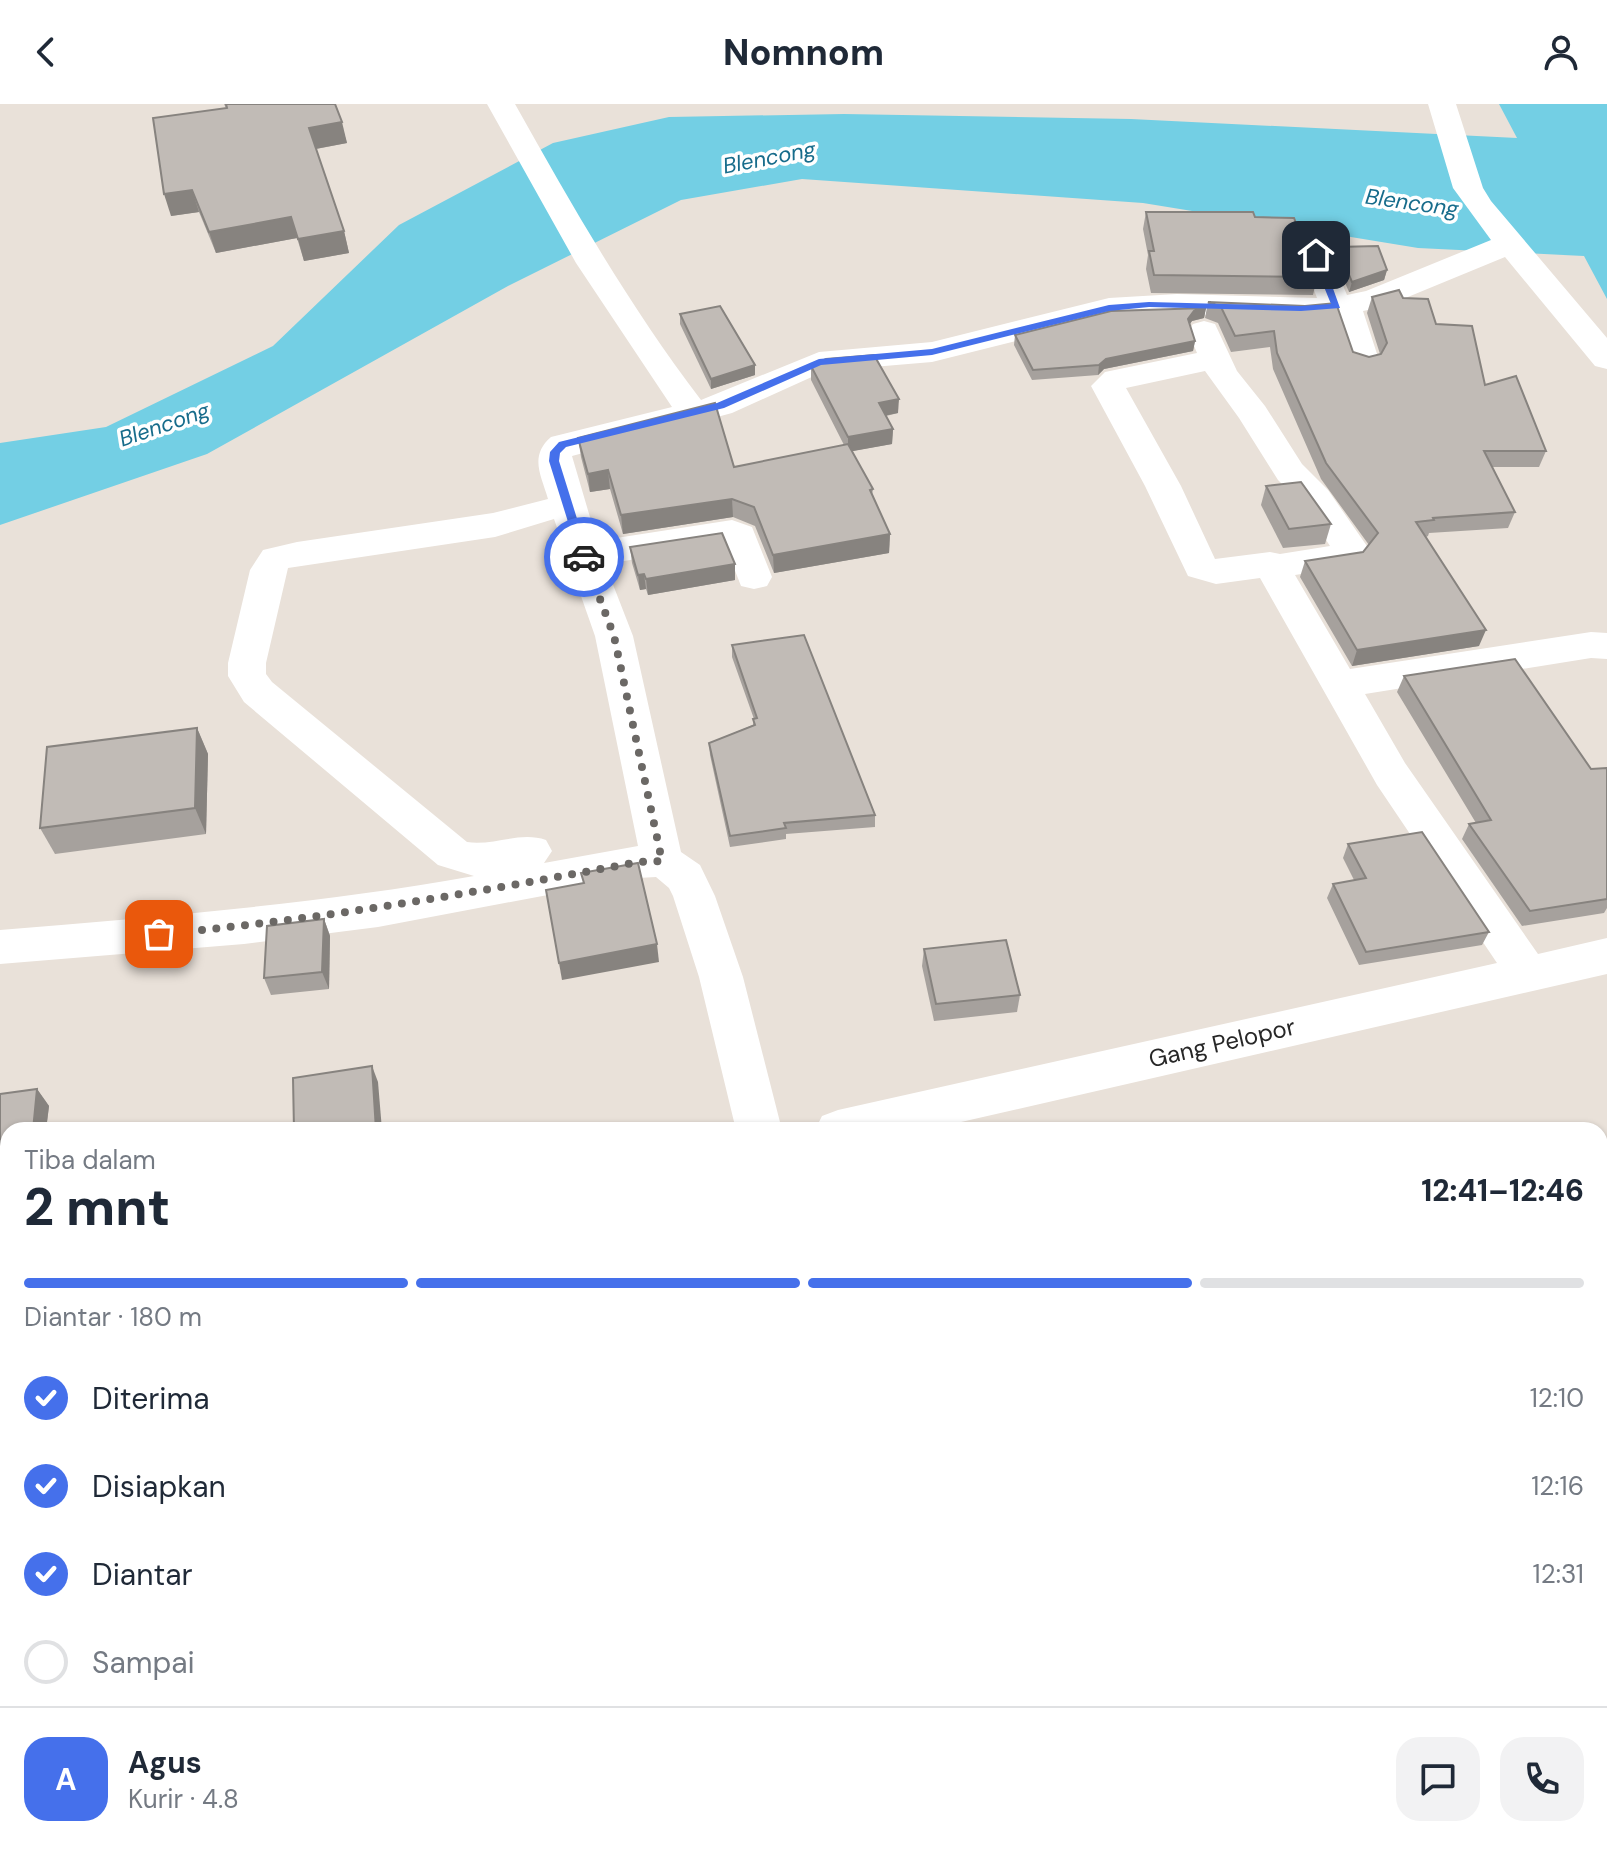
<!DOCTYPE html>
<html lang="id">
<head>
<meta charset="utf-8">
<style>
	:root { --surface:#fff; --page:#f2f2f3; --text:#1f2937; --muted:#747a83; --line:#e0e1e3; --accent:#4570eb }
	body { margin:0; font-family:"DM Sans",sans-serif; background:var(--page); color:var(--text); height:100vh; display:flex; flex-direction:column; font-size:30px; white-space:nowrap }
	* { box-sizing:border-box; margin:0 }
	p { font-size:26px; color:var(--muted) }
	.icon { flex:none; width:44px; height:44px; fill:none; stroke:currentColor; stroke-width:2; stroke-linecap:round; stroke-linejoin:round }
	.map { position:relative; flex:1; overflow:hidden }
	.drawer { position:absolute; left:0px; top:1018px; width:1608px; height:746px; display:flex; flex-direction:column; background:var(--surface); border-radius:24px 24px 0 0; box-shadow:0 2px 6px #0004 }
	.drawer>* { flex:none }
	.pin { position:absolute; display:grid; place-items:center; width:68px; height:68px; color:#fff; margin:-34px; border-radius:16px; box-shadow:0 4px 12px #0006 }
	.courier { position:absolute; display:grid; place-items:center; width:80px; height:80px; margin:-40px; border:6px solid #4570eb; border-radius:50%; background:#fff; color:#222; box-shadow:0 2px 10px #0007 }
	.summary em { font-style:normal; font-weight:800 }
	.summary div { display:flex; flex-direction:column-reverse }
	.summary { display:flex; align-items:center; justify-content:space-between; height:136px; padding:0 24px }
	h1 { font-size:52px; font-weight:800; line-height:60px }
	.bar { display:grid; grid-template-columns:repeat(4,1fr); gap:12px 8px; align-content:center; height:96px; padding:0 24px }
	.bar i { height:10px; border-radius:6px; background:var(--line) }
	.bar .current { background:var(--accent) }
	.bar p { grid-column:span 4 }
	.line { display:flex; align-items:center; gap:20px; padding:0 24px; border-top:2px solid var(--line) }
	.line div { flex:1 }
	.round { display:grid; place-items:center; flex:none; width:84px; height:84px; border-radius:24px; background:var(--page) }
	ol { padding:0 24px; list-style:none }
	li { display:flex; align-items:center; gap:24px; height:88px }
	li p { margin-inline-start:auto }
	li .icon { padding:8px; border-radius:50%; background:var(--accent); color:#fff; stroke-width:4 }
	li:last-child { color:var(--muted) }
	li i { width:44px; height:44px; border:4px solid var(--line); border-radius:50% }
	header { display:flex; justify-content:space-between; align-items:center; height:104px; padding:0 24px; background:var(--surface); font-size:36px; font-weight:800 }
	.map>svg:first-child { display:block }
</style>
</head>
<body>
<header><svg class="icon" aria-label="back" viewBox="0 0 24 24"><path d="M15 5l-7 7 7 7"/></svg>Nomnom<svg class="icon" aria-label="person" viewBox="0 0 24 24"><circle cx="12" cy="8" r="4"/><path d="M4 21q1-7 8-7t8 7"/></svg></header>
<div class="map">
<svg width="1607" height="1763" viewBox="0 0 1607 1763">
	<rect width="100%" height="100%" fill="#e9e1d9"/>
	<path fill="#73cfe4" d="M 1499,0 L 1607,0 L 1607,195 L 1584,152 L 1418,144 L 1143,99 L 802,75 L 681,96 L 508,182 L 207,350 L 0,421 L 0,339 L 106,323 L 273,242 L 399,121 L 553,39 L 669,13 L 844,10 L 1131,15 L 1517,34 Z"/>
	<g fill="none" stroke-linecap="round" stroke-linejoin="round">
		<g fill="#fff" fill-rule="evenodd">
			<path d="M 487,0 L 515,0 C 572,102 630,203 701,296 L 819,248 L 932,238 L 1109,194 L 1177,190 L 1317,194 L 1301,151 L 1305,144 L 1316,142 L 1327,144 L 1347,191 L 1366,187 L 1491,136 L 1453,84 L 1428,0 L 1456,0 L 1483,84 L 1491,97 L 1607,234 L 1607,265 L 1595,262 L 1505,153 L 1386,202 L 1363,207 L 1379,256 L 1375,263 L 1363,266 L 1351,263 L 1333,212 L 1301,215 L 1177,210 L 1109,214 L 932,258 L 825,267 L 732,309 L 572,352 L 597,437 L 732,416 L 752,423 L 772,473 L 767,482 L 754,485 L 741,482 L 725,441 L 605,460 L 633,532 L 681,748 L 700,761 L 715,792 L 743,873 L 782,1026 L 736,1026 L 699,873 L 673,792 L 669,784 L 656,773 L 638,774 L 378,823 L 244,840 L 0,860 L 0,826 C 159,813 317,800 474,772 L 438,761 L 244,598 L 228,572 L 228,559 L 250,466 L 263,446 L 297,438 L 493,409 L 548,395 C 541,371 529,352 551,333 L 672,303 L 576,159 ZM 554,415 L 595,532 L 638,742 L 544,759 L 552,747 L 546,736 C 520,727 494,742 467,738 L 272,578 L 266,570 L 266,559 L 288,464 L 495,433 Z"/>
			<path d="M 1204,217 L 1215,220 L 1237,267 L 1265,302 L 1302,360 L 1328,386 L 1369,445 L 1357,461 L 1295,471 L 1350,565 L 1591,528 L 1607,529 L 1607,555 L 1591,554 L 1365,590 L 1405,659 L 1538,850 L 1607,834 L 1607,870 L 926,1026 L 815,1026 L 822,1012 L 838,1006 L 1497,859 L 1377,681 L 1260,474 L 1216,480 L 1188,472 L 1145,382 L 1091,282 L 1105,268 L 1197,249 L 1188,227 L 1193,220 ZM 1205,267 L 1239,314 L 1278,376 L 1304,402 L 1330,442 L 1280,450 L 1270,448 L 1215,455 L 1181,382 L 1126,284 Z"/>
			<path d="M 8,1164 L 8,1210 L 0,1211 L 0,1165 Z"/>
		</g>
	</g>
	<g fill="#a6a19d">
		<path d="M 224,0 L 335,0 L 347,39 L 316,45 L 344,127 L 349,149 L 304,157 L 297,134 L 216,149 L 199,108 L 171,112 L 226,4 Z"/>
		<path d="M 1146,108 L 1255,113 L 1317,173 L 1313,191 L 1151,189 L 1146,165 L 1148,151 L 1143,125 Z"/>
		<path d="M 1337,143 L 1387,166 L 1384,176 L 1349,188 L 1334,153 Z"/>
		<path d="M 1372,193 L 1403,194 L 1436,220 L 1485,281 L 1546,347 L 1539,363 L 1492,363 L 1515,408 L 1508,424 L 1429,429 L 1428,432 L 1426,433 L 1479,542 L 1352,562 L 1300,473 L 1305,457 L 1363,448 L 1369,441 L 1321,375 L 1273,265 L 1270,243 L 1231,248 L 1218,219 L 1205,214 L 1208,198 L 1369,253 L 1380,250 L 1367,209 Z"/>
		<path d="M 1206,204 L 1204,214 L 1192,217 L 1189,221 L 1195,237 L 1193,247 L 1104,265 L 1098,271 L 1032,276 L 1014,241 L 1015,231 Z"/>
		<path d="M 680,210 L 755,261 L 755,271 L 711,285 L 680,220 Z"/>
		<path d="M 811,262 L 898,309 L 886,312 L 893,325 L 892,340 L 852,347 L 873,385 L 872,391 L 890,430 L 889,449 L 774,469 L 755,422 L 733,413 L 623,430 L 610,385 L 590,388 L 581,353 L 578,334 L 734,363 L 844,341 L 811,276 Z"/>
		<path d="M 1266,382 L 1331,420 L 1325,440 L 1283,444 L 1261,401 Z"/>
		<path d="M 630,443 L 735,476 L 648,491 L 646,485 L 640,486 L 632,459 Z"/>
		<path d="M 732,541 L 875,711 L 875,723 L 786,730 L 786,735 L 730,743 L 710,651 L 709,639 L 753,621 L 754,615 L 732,553 Z"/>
		<path d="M 1404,572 L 1591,665 L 1607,664 L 1607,804 L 1604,809 L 1522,822 L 1462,735 L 1469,720 L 1476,719 L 1397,588 Z"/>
		<path d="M 197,624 L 208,650 L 206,730 L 55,750 L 40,724 Z"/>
		<path d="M 1348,740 L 1489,828 L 1482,841 L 1359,861 L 1327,794 L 1333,780 L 1354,776 L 1343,754 Z"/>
		<path d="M 324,815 L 330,832 L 329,885 L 271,891 L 264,874 Z"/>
		<path d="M 924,845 L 1020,891 L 1017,908 L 934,917 L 922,862 Z"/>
		<path d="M 37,985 L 49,1002 L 46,1026 L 8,1026 L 8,1065 L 0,1066 L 0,990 Z"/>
		<path d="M 8,1290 L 8,1450 L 0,1450 L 0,1291 Z"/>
	</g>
	<g fill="#87837f">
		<path d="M 342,18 L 347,39 L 315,45 L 309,24 Z"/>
		<path d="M 192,86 L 199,108 L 171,112 L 164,90 Z"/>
		<path d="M 291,113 L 297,134 L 216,149 L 209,128 Z"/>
		<path d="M 344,127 L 349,149 L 304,157 L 298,135 Z"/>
		<path d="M 1387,166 L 1384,176 L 1349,188 L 1352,178 Z"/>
		<path d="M 1206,204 L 1204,214 L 1192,217 L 1186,225 L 1188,215 L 1194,207 Z"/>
		<path d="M 1195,237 L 1193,247 L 1104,265 L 1098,271 L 1099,261 L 1106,255 Z"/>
		<path d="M 755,261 L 755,271 L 711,285 L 711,275 Z"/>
		<path d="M 899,295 L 898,309 L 878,313 L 879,299 Z"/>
		<path d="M 893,325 L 892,340 L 848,348 L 848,333 Z"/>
		<path d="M 608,366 L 610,385 L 590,388 L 588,370 Z"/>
		<path d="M 732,395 L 733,413 L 623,430 L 621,411 Z"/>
		<path d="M 890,430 L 889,449 L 774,469 L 773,451 Z"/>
		<path d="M 735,460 L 735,476 L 648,491 L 646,475 Z"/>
		<path d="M 644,470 L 646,485 L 640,486 L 638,471 Z"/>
		<path d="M 1486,526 L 1479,542 L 1352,562 L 1357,546 Z"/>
		<path d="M 197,624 L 208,650 L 206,730 L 195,704 Z"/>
		<path d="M 324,815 L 330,832 L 329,885 L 322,868 Z"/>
		<path d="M 657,840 L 659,858 L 562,876 L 559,859 Z"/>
		<path d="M 372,962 L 378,978 L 382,1026 L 376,1026 Z"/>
		<path d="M 37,985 L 49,1002 L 46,1026 L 33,1026 Z"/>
		<path d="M 8,1316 L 8,1372 L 0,1365 L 0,1356 Z"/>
		<path d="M 8,1393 L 8,1449 L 0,1443 L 0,1422 Z"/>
	</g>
	<g fill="#c1bbb6" stroke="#87837f" stroke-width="2">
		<path d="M 226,0 L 335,0 L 342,18 L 309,24 L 344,127 L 298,135 L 291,113 L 209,128 L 192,86 L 164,90 L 153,14 L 227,4 Z"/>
		<path d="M 1146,108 L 1253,108 L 1255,113 L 1294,114 L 1317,173 L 1154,171 L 1149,147 L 1154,147 Z"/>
		<path d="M 1378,142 L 1387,166 L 1352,178 L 1337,143 Z"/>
		<path d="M 1399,186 L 1403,194 L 1428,195 L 1436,220 L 1472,222 L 1485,281 L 1516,272 L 1546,347 L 1484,347 L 1515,408 L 1433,414 L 1434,416 L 1416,418 L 1486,526 L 1357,546 L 1305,457 L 1363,448 L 1378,429 L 1326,359 L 1277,249 L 1274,227 L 1235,232 L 1221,203 L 1208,198 L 1305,202 L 1336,199 L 1353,248 L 1369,253 L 1381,250 L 1387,239 L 1372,193 Z"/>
		<path d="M 720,202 L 755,261 L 711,275 L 680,210 Z"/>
		<path d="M 1206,204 L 1194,207 L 1188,215 L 1195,237 L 1106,255 L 1099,261 L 1033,266 L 1015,231 L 1111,207 Z"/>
		<path d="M 874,251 L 899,295 L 879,299 L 893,325 L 848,333 L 811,262 L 826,255 Z"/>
		<path d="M 715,299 L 734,363 L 848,340 L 873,385 L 870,386 L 890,430 L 773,451 L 754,403 L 732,395 L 621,411 L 608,366 L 588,370 L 578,334 Z"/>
		<path d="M 1301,378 L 1331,420 L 1289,425 L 1266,382 Z"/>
		<path d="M 722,429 L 735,460 L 646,475 L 644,470 L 638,471 L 630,443 Z"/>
		<path d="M 804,531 L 875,711 L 784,719 L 786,724 L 730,732 L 709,639 L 755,621 L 753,615 L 757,614 L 732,541 Z"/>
		<path d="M 1515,555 L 1591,665 L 1607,664 L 1607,795 L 1530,807 L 1469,720 L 1491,716 L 1404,572 Z"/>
		<path d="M 197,624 L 195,704 L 40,724 L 47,643 Z"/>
		<path d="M 1422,728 L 1489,828 L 1366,848 L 1333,780 L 1366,774 L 1348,740 Z"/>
		<path d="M 638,759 L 657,840 L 559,859 L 546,786 L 584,779 L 581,769 Z"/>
		<path d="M 324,815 L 322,868 L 264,874 L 267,822 Z"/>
		<path d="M 1006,836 L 1020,891 L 936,900 L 924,845 Z"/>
		<path d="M 372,962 L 376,1026 L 294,1026 L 293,974 Z"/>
		<path d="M 37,985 L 33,1026 L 8,1026 L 8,1048 L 0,1049 L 0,990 Z"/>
		<path d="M 8,1290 L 8,1316 L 0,1356 L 0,1291 Z"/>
		<path d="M 0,1363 L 8,1363 L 8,1393 L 0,1422 Z"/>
		<path d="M 124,1756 L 639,1756 L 640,1763 L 124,1763 Z"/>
	</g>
	<path fill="#4570eb" d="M 1316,148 L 1321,151 L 1340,204 L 1301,207 L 1149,203 L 1109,207 L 932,251 L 821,261 L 724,304 L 566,343 L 560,349 L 559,357 L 589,453 L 584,456 L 579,453 L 549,357 L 550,348 L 559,338 L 717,299 L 819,255 L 932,245 L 1109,201 L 1149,198 L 1301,202 L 1331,200 L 1311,151 Z"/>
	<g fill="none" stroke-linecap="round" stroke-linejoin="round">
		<path stroke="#6b6865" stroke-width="8" stroke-dasharray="0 14.4" d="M 159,830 C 320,816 478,788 638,758 L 662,757 L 614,532 L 584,453"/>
	</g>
	<g text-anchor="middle" stroke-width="7" stroke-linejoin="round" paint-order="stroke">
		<g font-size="22" font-style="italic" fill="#176c8b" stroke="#fff">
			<text transform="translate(769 53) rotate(-11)" y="8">Blencong</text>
			<text transform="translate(1412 98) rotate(8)" y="8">Blencong</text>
			<text transform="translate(164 320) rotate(-19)" y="8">Blencong</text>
		</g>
		<g font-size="24" fill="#272727" stroke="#fff">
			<text transform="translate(1222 939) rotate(-13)" y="8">Gang Pelopor</text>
		</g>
	</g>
</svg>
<div class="pin" style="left:159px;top:830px;background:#ea580c"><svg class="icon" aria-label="bag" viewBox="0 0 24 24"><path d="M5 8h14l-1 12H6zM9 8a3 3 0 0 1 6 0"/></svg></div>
<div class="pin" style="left:1316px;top:151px;background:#1f2937"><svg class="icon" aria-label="home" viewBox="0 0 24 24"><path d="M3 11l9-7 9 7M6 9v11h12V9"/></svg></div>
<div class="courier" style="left:584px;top:453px"><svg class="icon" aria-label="car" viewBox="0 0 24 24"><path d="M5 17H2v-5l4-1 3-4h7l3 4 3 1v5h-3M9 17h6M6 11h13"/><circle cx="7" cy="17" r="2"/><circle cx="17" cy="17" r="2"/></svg></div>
<section class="drawer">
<div class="summary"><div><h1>2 mnt</h1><p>Tiba dalam</p></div><em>12:41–12:46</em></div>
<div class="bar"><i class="current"></i><i class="current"></i><i class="current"></i><i></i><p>Diantar · 180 m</p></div>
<ol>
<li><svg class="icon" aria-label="check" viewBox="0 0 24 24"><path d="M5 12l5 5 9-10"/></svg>Diterima<p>12:10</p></li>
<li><svg class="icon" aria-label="check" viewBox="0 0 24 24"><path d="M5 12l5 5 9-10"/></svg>Disiapkan<p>12:16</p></li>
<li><svg class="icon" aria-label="check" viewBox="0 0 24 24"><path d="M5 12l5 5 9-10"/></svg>Diantar<p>12:31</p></li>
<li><i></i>Sampai</li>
</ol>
<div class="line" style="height:144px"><b class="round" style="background:var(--accent);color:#fff">A</b><div><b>Agus</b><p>Kurir · 4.8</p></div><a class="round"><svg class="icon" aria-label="chat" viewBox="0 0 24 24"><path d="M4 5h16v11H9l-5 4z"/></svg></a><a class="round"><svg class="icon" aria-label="phone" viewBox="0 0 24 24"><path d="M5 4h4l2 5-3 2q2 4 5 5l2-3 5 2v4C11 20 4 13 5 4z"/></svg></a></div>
</section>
</div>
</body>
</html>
